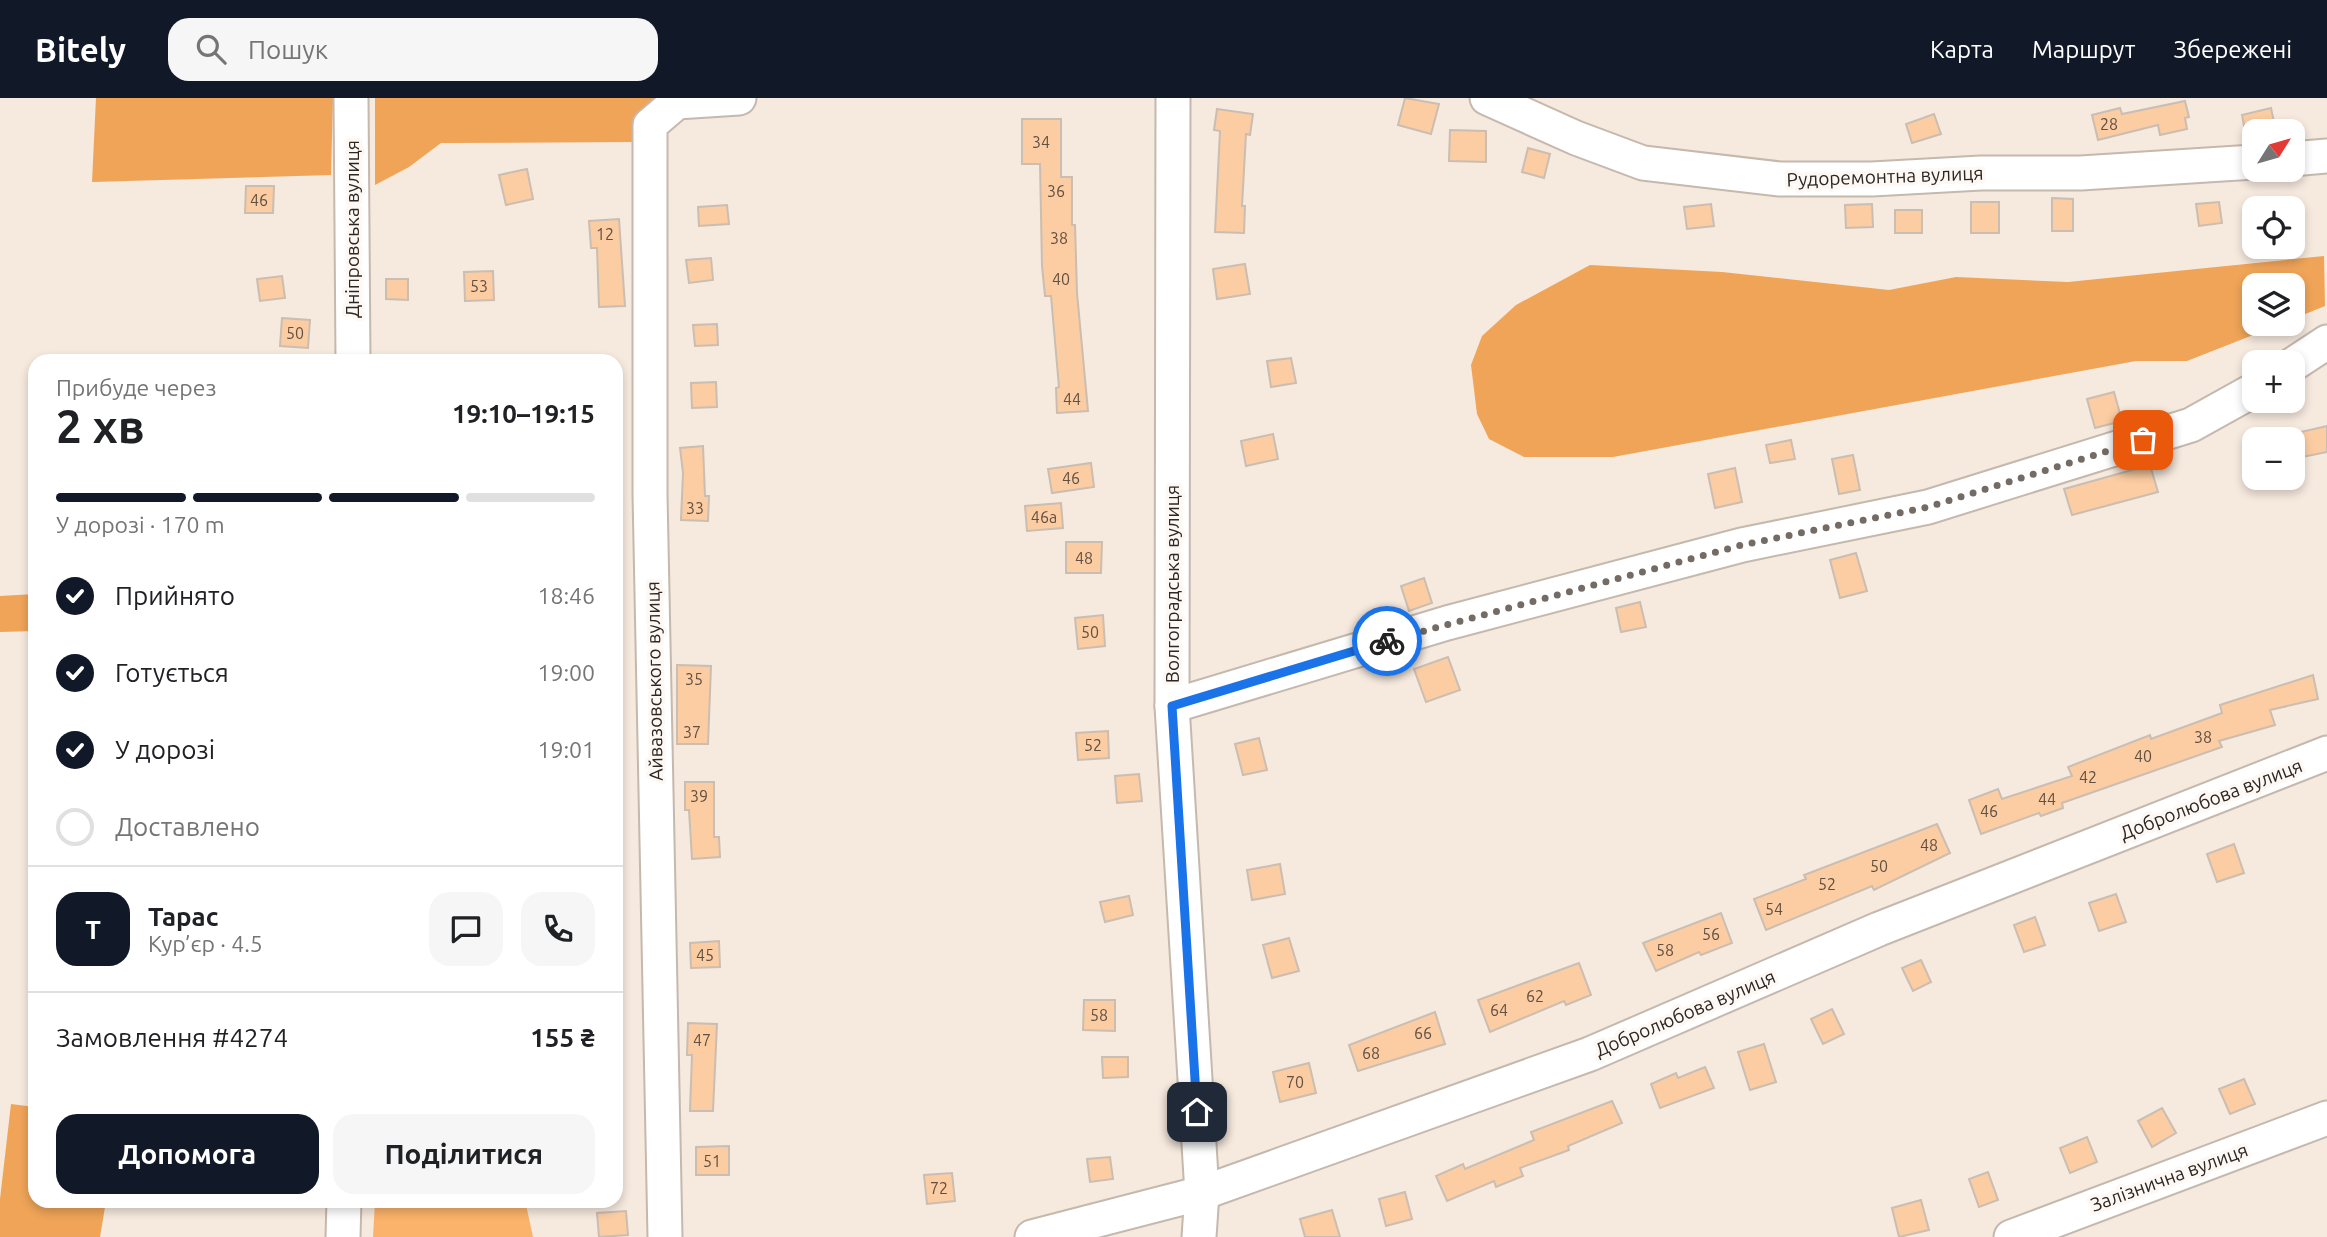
<!DOCTYPE html>
<html lang="uk">
<head>
<meta charset="utf-8">
<style>
	:root { --surface:#fff; --page:#f6f6f6; --text:#202124; --muted:#757577; --line:#e0e0e0; --accent:#111827 }
	body { margin:0; font-family:Ubuntu,sans-serif; background:var(--page); color:var(--text); height:100vh; display:flex; flex-direction:column; font-size:26px; white-space:nowrap }
	* { box-sizing:border-box; margin:0 }
	p { font-size:23px; color:var(--muted) }
	.icon { flex:none; width:38px; height:38px; fill:none; stroke:currentColor; stroke-width:2; stroke-linecap:round; stroke-linejoin:round }
	.map { position:relative; flex:1; overflow:hidden }
	.details { position:absolute; left:28px; top:256px; width:595px; height:854px; display:flex; flex-direction:column; background:var(--surface); border-radius:21px; box-shadow:0 4px 10px #0003 }
	.details>* { flex:none }
	.needle { width:46px; rotate:53deg }
	.controls { position:absolute; left:2242px; top:21px; display:grid; gap:14px }
	.controls a { display:grid; place-items:center; width:63px; height:63px; border-radius:14px; background:var(--surface); box-shadow:0 4px 10px #0003; font-size:35px }
	.pin { position:absolute; display:grid; place-items:center; width:60px; height:60px; color:#fff; margin:-30px; border-radius:14px; box-shadow:0 4px 10px #0006 }
	.courier { position:absolute; display:grid; place-items:center; width:70px; height:70px; margin:-35px; border:5px solid #1a73e8; border-radius:50%; background:#fff; color:#222; box-shadow:0 2px 9px #0007 }
	.head em { font-style:normal; font-weight:700 }
	.head div { display:flex; flex-direction:column-reverse }
	.head { display:flex; align-items:center; justify-content:space-between; height:119px; padding:0 28px }
	h1 { font-size:46px; font-weight:700; line-height:52px }
	.bar { display:grid; grid-template-columns:repeat(4,1fr); gap:10px 7px; align-content:center; height:84px; padding:0 28px }
	.bar i { height:9px; border-radius:5px; background:var(--line) }
	.bar .on { background:var(--accent) }
	.bar p { grid-column:span 4 }
	.line { display:flex; align-items:center; gap:18px; padding:0 28px; border-top:2px solid var(--line) }
	.line div { flex:1 }
	.round { display:grid; place-items:center; flex:none; width:74px; height:74px; border-radius:21px; background:var(--page) }
	ol { padding:0 28px; list-style:none }
	li { display:flex; align-items:center; gap:21px; height:77px }
	li p { margin-inline-start:auto }
	li .icon { padding:7px; border-radius:50%; background:var(--accent); color:#fff; stroke-width:4 }
	li:last-child { color:var(--muted) }
	li i { width:38px; height:38px; border:4px solid var(--line); border-radius:50% }
	.cta { display:flex; gap:14px; margin-top:auto; padding:14px 28px }
	.cta a { flex:1; height:80px; border-radius:21px; background:var(--accent); color:#fff; font-size:28px; font-weight:700; line-height:80px; text-align:center }
	.cta a+a { background:var(--page); color:var(--text) }
	header { display:flex; align-items:center; gap:42px; box-sizing:border-box; height:98px; padding:0 35px; background:var(--accent); color:#fff }
	header strong { font-size:33px }
	nav { display:flex; gap:38px; margin-inline-start:auto; font-size:24px }
	.search { width:490px; height:63px; background:var(--page); display:flex; align-items:center; gap:18px; box-sizing:border-box; padding:0 24px; border-radius:21px; color:var(--muted); font-size:26px }
	.map>svg:first-child { display:block }
</style>
</head>
<body>
<header>
<strong>Bitely</strong>
<div class="search"><svg class="icon" aria-label="search" viewBox="0 0 24 24"><circle cx="10" cy="10" r="6"/><path d="M15 15l6 6"/></svg>Пошук</div>
<nav><a>Карта</a><a>Маршрут</a><a>Збережені</a></nav>
</header>
<div class="map">
<svg width="2327" height="1139" viewBox="0 0 2327 1139">
	<rect width="100%" height="100%" fill="#f6e9de"/>
	<path fill="#fbb26a" d="M 525,1102 L 533,1139 L 373,1139 L 375,1103 Z"/>
	<g fill="#efa458">
		<path d="M 96,0 L 333,0 L 331,77 L 92,84 Z"/>
		<path d="M 375,0 L 661,0 L 635,44 L 441,45 L 409,69 L 375,87 Z"/>
		<path d="M 2324,158 L 2325,208 L 2293,221 L 2292,187 L 2254,187 L 2254,226 L 2281,226 L 2187,263 L 2136,263 L 1613,359 L 1524,359 L 1489,341 L 1477,316 L 1471,267 L 1482,238 L 1516,207 L 1590,167 L 1722,174 L 1889,192 L 1956,179 L 2068,184 Z"/>
		<path d="M 35,496 L 35,533 L 0,534 L 0,498 Z"/>
		<path d="M 11,1006 L 35,1009 L 35,1102 L 106,1103 L 100,1139 L 0,1139 L 0,1101 Z"/>
	</g>
	<g fill="#fccda2" stroke="#cabdb2" stroke-width="2">
		<path d="M 1405,0 L 1439,6 L 1431,36 L 1398,27 Z"/>
		<path d="M 2185,3 L 2189,19 L 2185,20 L 2187,31 L 2160,37 L 2158,27 L 2098,42 L 2092,17 L 2120,10 L 2122,16 Z"/>
		<path d="M 2271,10 L 2276,33 L 2245,33 L 2242,17 Z"/>
		<path d="M 1217,11 L 1253,16 L 1250,37 L 1246,36 L 1242,108 L 1245,108 L 1244,135 L 1215,134 L 1220,33 L 1214,32 Z"/>
		<path d="M 1934,16 L 1941,36 L 1912,45 L 1906,26 Z"/>
		<path d="M 1022,21 L 1061,21 L 1061,79 L 1072,79 L 1072,127 L 1075,127 L 1077,195 L 1088,313 L 1057,315 L 1056,290 L 1059,289 L 1051,198 L 1045,198 L 1042,168 L 1040,66 L 1022,66 Z"/>
		<path d="M 1450,32 L 1486,33 L 1486,64 L 1449,63 Z"/>
		<path d="M 1528,50 L 1550,56 L 1544,80 L 1522,74 Z"/>
		<path d="M 527,71 L 533,101 L 506,107 L 499,77 Z"/>
		<path d="M 246,88 L 274,88 L 273,115 L 245,115 Z"/>
		<path d="M 2052,100 L 2073,101 L 2073,133 L 2052,133 Z"/>
		<rect x="1971" y="104" width="28" height="31"/>
		<path d="M 2219,104 L 2222,125 L 2199,128 L 2196,106 Z"/>
		<path d="M 1711,106 L 1714,128 L 1687,131 L 1684,109 Z"/>
		<path d="M 1872,106 L 1873,129 L 1846,130 L 1845,107 Z"/>
		<path d="M 727,107 L 729,126 L 699,128 L 698,109 Z"/>
		<rect x="1895" y="112" width="27" height="23"/>
		<path d="M 619,121 L 625,208 L 599,209 L 597,150 L 591,150 L 589,123 Z"/>
		<path d="M 711,160 L 713,182 L 689,185 L 686,162 Z"/>
		<path d="M 1245,166 L 1250,196 L 1217,201 L 1213,171 Z"/>
		<path d="M 493,173 L 494,202 L 465,203 L 464,174 Z"/>
		<path d="M 282,178 L 285,200 L 260,203 L 257,181 Z"/>
		<path d="M 386,181 L 408,181 L 408,202 L 386,201 Z"/>
		<path d="M 282,220 L 310,222 L 308,250 L 280,248 Z"/>
		<path d="M 717,226 L 718,247 L 695,248 L 693,227 Z"/>
		<path d="M 1291,260 L 1296,285 L 1271,289 L 1267,263 Z"/>
		<path d="M 716,284 L 717,309 L 692,310 L 691,285 Z"/>
		<path d="M 2114,294 L 2122,323 L 2095,330 L 2087,301 Z"/>
		<path d="M 2327,328 L 2327,354 L 2297,360 L 2292,336 Z"/>
		<path d="M 1273,336 L 1278,361 L 1246,368 L 1241,343 Z"/>
		<path d="M 1791,342 L 1795,361 L 1770,365 L 1766,347 Z"/>
		<path d="M 703,348 L 705,398 L 709,398 L 708,423 L 681,422 L 683,375 L 680,350 Z"/>
		<path d="M 1853,357 L 1860,392 L 1839,396 L 1832,361 Z"/>
		<path d="M 1091,365 L 1094,389 L 1052,395 L 1048,371 Z"/>
		<path d="M 2150,367 L 2158,394 L 2072,417 L 2064,391 Z"/>
		<path d="M 1735,370 L 1742,404 L 1715,410 L 1708,376 Z"/>
		<path d="M 1061,405 L 1063,430 L 1027,433 L 1025,408 Z"/>
		<path d="M 1066,444 L 1102,444 L 1101,475 L 1066,475 Z"/>
		<path d="M 1856,455 L 1867,493 L 1840,500 L 1830,462 Z"/>
		<path d="M 1424,480 L 1432,505 L 1409,513 L 1401,488 Z"/>
		<path d="M 1640,504 L 1646,529 L 1621,534 L 1616,510 Z"/>
		<path d="M 1103,517 L 1105,548 L 1078,551 L 1075,520 Z"/>
		<path d="M 1448,559 L 1460,592 L 1426,604 L 1414,571 Z"/>
		<path d="M 677,567 L 711,568 L 708,646 L 677,646 Z"/>
		<path d="M 2313,577 L 2318,601 L 2270,612 L 2275,627 L 2219,643 L 2222,649 L 2062,705 L 2063,710 L 2041,718 L 2039,715 L 1981,736 L 1969,702 L 1998,691 L 2002,701 L 2072,678 L 2068,669 L 2150,637 L 2151,641 L 2222,615 L 2220,607 Z"/>
		<path d="M 1108,633 L 1109,660 L 1078,662 L 1076,635 Z"/>
		<path d="M 1259,640 L 1267,672 L 1243,677 L 1235,646 Z"/>
		<path d="M 1139,676 L 1142,703 L 1117,705 L 1115,678 Z"/>
		<path d="M 685,684 L 714,684 L 714,739 L 719,739 L 720,759 L 692,761 L 689,712 L 685,712 Z"/>
		<path d="M 1937,726 L 1950,755 L 1874,792 L 1872,788 L 1766,832 L 1754,801 L 1806,781 L 1804,777 Z"/>
		<path d="M 2234,746 L 2244,775 L 2217,784 L 2207,756 Z"/>
		<path d="M 1280,766 L 1285,796 L 1252,802 L 1247,772 Z"/>
		<path d="M 2116,796 L 2126,824 L 2099,833 L 2089,805 Z"/>
		<path d="M 1129,798 L 1133,817 L 1105,824 L 1100,804 Z"/>
		<path d="M 1721,815 L 1732,845 L 1701,857 L 1699,854 L 1656,873 L 1643,845 Z"/>
		<path d="M 2035,819 L 2045,847 L 2024,854 L 2014,827 Z"/>
		<path d="M 1289,840 L 1299,873 L 1272,880 L 1263,847 Z"/>
		<path d="M 719,843 L 720,869 L 691,870 L 690,845 Z"/>
		<path d="M 1921,862 L 1931,884 L 1913,893 L 1902,870 Z"/>
		<path d="M 1579,865 L 1591,897 L 1566,907 L 1564,903 L 1490,934 L 1478,902 Z"/>
		<path d="M 1084,902 L 1115,902 L 1115,933 L 1083,932 Z"/>
		<path d="M 1832,911 L 1844,936 L 1823,946 L 1811,921 Z"/>
		<path d="M 1435,914 L 1445,946 L 1358,973 L 1349,947 Z"/>
		<path d="M 688,925 L 717,926 L 713,1013 L 690,1013 L 692,957 L 687,957 Z"/>
		<path d="M 1764,946 L 1776,984 L 1750,992 L 1738,954 Z"/>
		<path d="M 1102,959 L 1128,959 L 1128,979 L 1103,980 Z"/>
		<path d="M 1309,965 L 1316,995 L 1280,1004 L 1273,974 Z"/>
		<path d="M 1705,969 L 1714,990 L 1660,1010 L 1651,986 L 1676,975 L 1678,980 Z"/>
		<path d="M 2244,981 L 2255,1006 L 2230,1016 L 2219,991 Z"/>
		<path d="M 1612,1003 L 1622,1025 L 1568,1048 L 1569,1052 L 1520,1070 L 1523,1078 L 1496,1089 L 1494,1083 L 1447,1103 L 1436,1078 L 1463,1066 L 1465,1071 L 1534,1042 L 1531,1034 Z"/>
		<path d="M 2162,1010 L 2176,1035 L 2152,1049 L 2138,1023 Z"/>
		<path d="M 2087,1039 L 2097,1064 L 2070,1075 L 2060,1050 Z"/>
		<path d="M 729,1048 L 729,1077 L 696,1077 L 696,1049 Z"/>
		<path d="M 1110,1059 L 1113,1081 L 1090,1084 L 1087,1061 Z"/>
		<path d="M 1988,1074 L 1998,1102 L 1979,1109 L 1969,1081 Z"/>
		<path d="M 952,1075 L 955,1103 L 927,1106 L 924,1077 Z"/>
		<path d="M 1405,1094 L 1412,1121 L 1386,1128 L 1379,1101 Z"/>
		<path d="M 1921,1102 L 1929,1132 L 1899,1139 L 1892,1110 Z"/>
		<path d="M 1332,1112 L 1340,1139 L 1305,1139 L 1300,1121 Z"/>
		<path d="M 626,1113 L 628,1137 L 599,1139 L 597,1115 Z"/>
	</g>
	<g fill="none" stroke-linecap="round" stroke-linejoin="round">
		<g stroke="#c5b8ad" stroke-width="37">
			<g id="minor">
				<path d="M 351,0 L 353,262"/>
				<path d="M 1173,0 L 1172,608 L 1202,1095 L 1199,1139"/>
				<path d="M 1487,0 L 1576,40 L 1643,65 L 1780,81 L 1872,81 L 1981,75 L 2081,75 L 2254,64"/>
				<path d="M 2292,61 L 2327,58"/>
				<path d="M 2292,267 L 2327,244"/>
				<path d="M 1172,608 L 1447,525 L 1742,447 L 1928,409 L 2191,327 L 2254,292"/>
				<path d="M 343,1139 L 344,1102"/>
				<path d="M 665,1139 L 650,396 L 650,27 L 677,4 L 739,0"/>
				<path d="M 1032,1139 L 1202,1095 L 1590,956 L 1879,831 L 2327,655"/>
				<path d="M 2011,1139 L 2327,1020"/>
			</g>
		</g>
		<use href="#minor" stroke="#fff" stroke-width="33"/>
	</g>
	<g fill="none" stroke-linecap="round" stroke-linejoin="round">
		<path stroke="#736b64" stroke-width="7" stroke-dasharray="0 12.6" d="M 1387,543 L 1742,447 L 1928,409 L 2143,342"/>
		<path stroke="#1a73e8" stroke-width="9" d="M 1197,1014 L 1172,608 L 1387,543"/>
	</g>
	<g text-anchor="middle" stroke-width="7" stroke-linejoin="round" paint-order="stroke">
		<g font-size="16" fill="#605043">
			<text x="2109" y="32">28</text>
			<text x="1041" y="50">34</text>
			<text x="1056" y="99">36</text>
			<text x="259" y="108">46</text>
			<text x="605" y="142">12</text>
			<text x="1059" y="146">38</text>
			<text x="1061" y="187">40</text>
			<text x="479" y="194">53</text>
			<text x="295" y="241">50</text>
			<text x="1072" y="307">44</text>
			<text x="1071" y="386">46</text>
			<text x="695" y="416">33</text>
			<text x="1044" y="425">46а</text>
			<text x="1084" y="466">48</text>
			<text x="1090" y="540">50</text>
			<text x="694" y="587">35</text>
			<text x="692" y="640">37</text>
			<text x="2203" y="645">38</text>
			<text x="1093" y="653">52</text>
			<text x="2143" y="664">40</text>
			<text x="2088" y="685">42</text>
			<text x="699" y="704">39</text>
			<text x="2047" y="707">44</text>
			<text x="1989" y="719">46</text>
			<text x="1929" y="753">48</text>
			<text x="1879" y="774">50</text>
			<text x="1827" y="792">52</text>
			<text x="1774" y="817">54</text>
			<text x="1711" y="842">56</text>
			<text x="1665" y="858">58</text>
			<text x="705" y="863">45</text>
			<text x="1535" y="904">62</text>
			<text x="1499" y="918">64</text>
			<text x="1099" y="923">58</text>
			<text x="1423" y="941">66</text>
			<text x="702" y="948">47</text>
			<text x="1371" y="961">68</text>
			<text x="1295" y="990">70</text>
			<text x="712" y="1069">51</text>
			<text x="939" y="1096">72</text>
		</g>
		<g font-size="19" fill="#2c2723" stroke="#fdf8f3">
			<text transform="translate(1885 78) rotate(-2)" y="7">Рудоремонтна вулиця</text>
			<text transform="translate(352 131) rotate(-90)" y="7">Дніпровська вулиця</text>
			<text transform="translate(1172 486) rotate(-90)" y="7">Волгоградська вулиця</text>
			<text transform="translate(654 583) rotate(-91)" y="7">Айвазовського вулиця</text>
			<text transform="translate(2211 701) rotate(-21)" y="7">Добролюбова вулиця</text>
			<text transform="translate(1685 915) rotate(-23)" y="7">Добролюбова вулиця</text>
			<text transform="translate(2169 1079) rotate(-20)" y="7">Залізнична вулиця</text>
		</g>
	</g>
</svg>
<div class="controls">
<a><svg class="needle" viewBox="-14 -14 28 28"><path d="M0-13l5 13h-10z" fill="#e53935"/><path d="M0 13l5-13h-10z" fill="#757577"/></svg></a>
<a><svg class="icon" aria-label="locate" viewBox="0 0 24 24"><circle cx="12" cy="12" r="6"/><path d="M12 2v4M12 18v4M2 12h4M18 12h4"/></svg></a>
<a><svg class="icon" aria-label="layers" viewBox="0 0 24 24"><path d="M12 4l9 5-9 5-9-5zM3 14l9 5 9-5"/></svg></a>
<a>+</a>
<a>−</a>
</div>
<div class="pin" style="left:2143px;top:342px;background:#ea580c"><svg class="icon" aria-label="bag" viewBox="0 0 24 24"><path d="M5 8h14l-1 12H6zM9 8a3 3 0 0 1 6 0"/></svg></div>
<div class="pin" style="left:1197px;top:1014px;background:#1f2937"><svg class="icon" aria-label="home" viewBox="0 0 24 24"><path d="M3 11l9-7 9 7M6 9v11h12V9"/></svg></div>
<div class="courier" style="left:1387px;top:543px"><svg class="icon" aria-label="bike" viewBox="0 0 24 24"><circle cx="6" cy="16" r="4"/><circle cx="18" cy="16" r="4"/><path d="M6 16l4-8h5l3 8M10 8l3 8H6M13 5h3"/></svg></div>
<section class="details">
<div class="head"><div><h1>2 хв</h1><p>Прибуде через</p></div><em>19:10–19:15</em></div>
<div class="bar"><i class="on"></i><i class="on"></i><i class="on"></i><i></i><p>У дорозі · 170 m</p></div>
<ol>
<li><svg class="icon" aria-label="check" viewBox="0 0 24 24"><path d="M5 12l5 5 9-10"/></svg>Прийнято<p>18:46</p></li>
<li><svg class="icon" aria-label="check" viewBox="0 0 24 24"><path d="M5 12l5 5 9-10"/></svg>Готується<p>19:00</p></li>
<li><svg class="icon" aria-label="check" viewBox="0 0 24 24"><path d="M5 12l5 5 9-10"/></svg>У дорозі<p>19:01</p></li>
<li><i></i>Доставлено</li>
</ol>
<div class="line" style="height:126px"><b class="round" style="background:var(--accent);color:#fff">Т</b><div><b>Тарас</b><p>Кур’єр · 4.5</p></div><a class="round"><svg class="icon" aria-label="chat" viewBox="0 0 24 24"><path d="M4 5h16v11H9l-5 4z"/></svg></a><a class="round"><svg class="icon" aria-label="phone" viewBox="0 0 24 24"><path d="M5 4h4l2 5-3 2q2 4 5 5l2-3 5 2v4C11 20 4 13 5 4z"/></svg></a></div>
<div class="line" style="height:91px"><div>Замовлення #4274</div><b>155 ₴</b></div>
<div class="cta"><a>Допомога</a><a>Поділитися</a></div>
</section>
</div>
</body>
</html>
